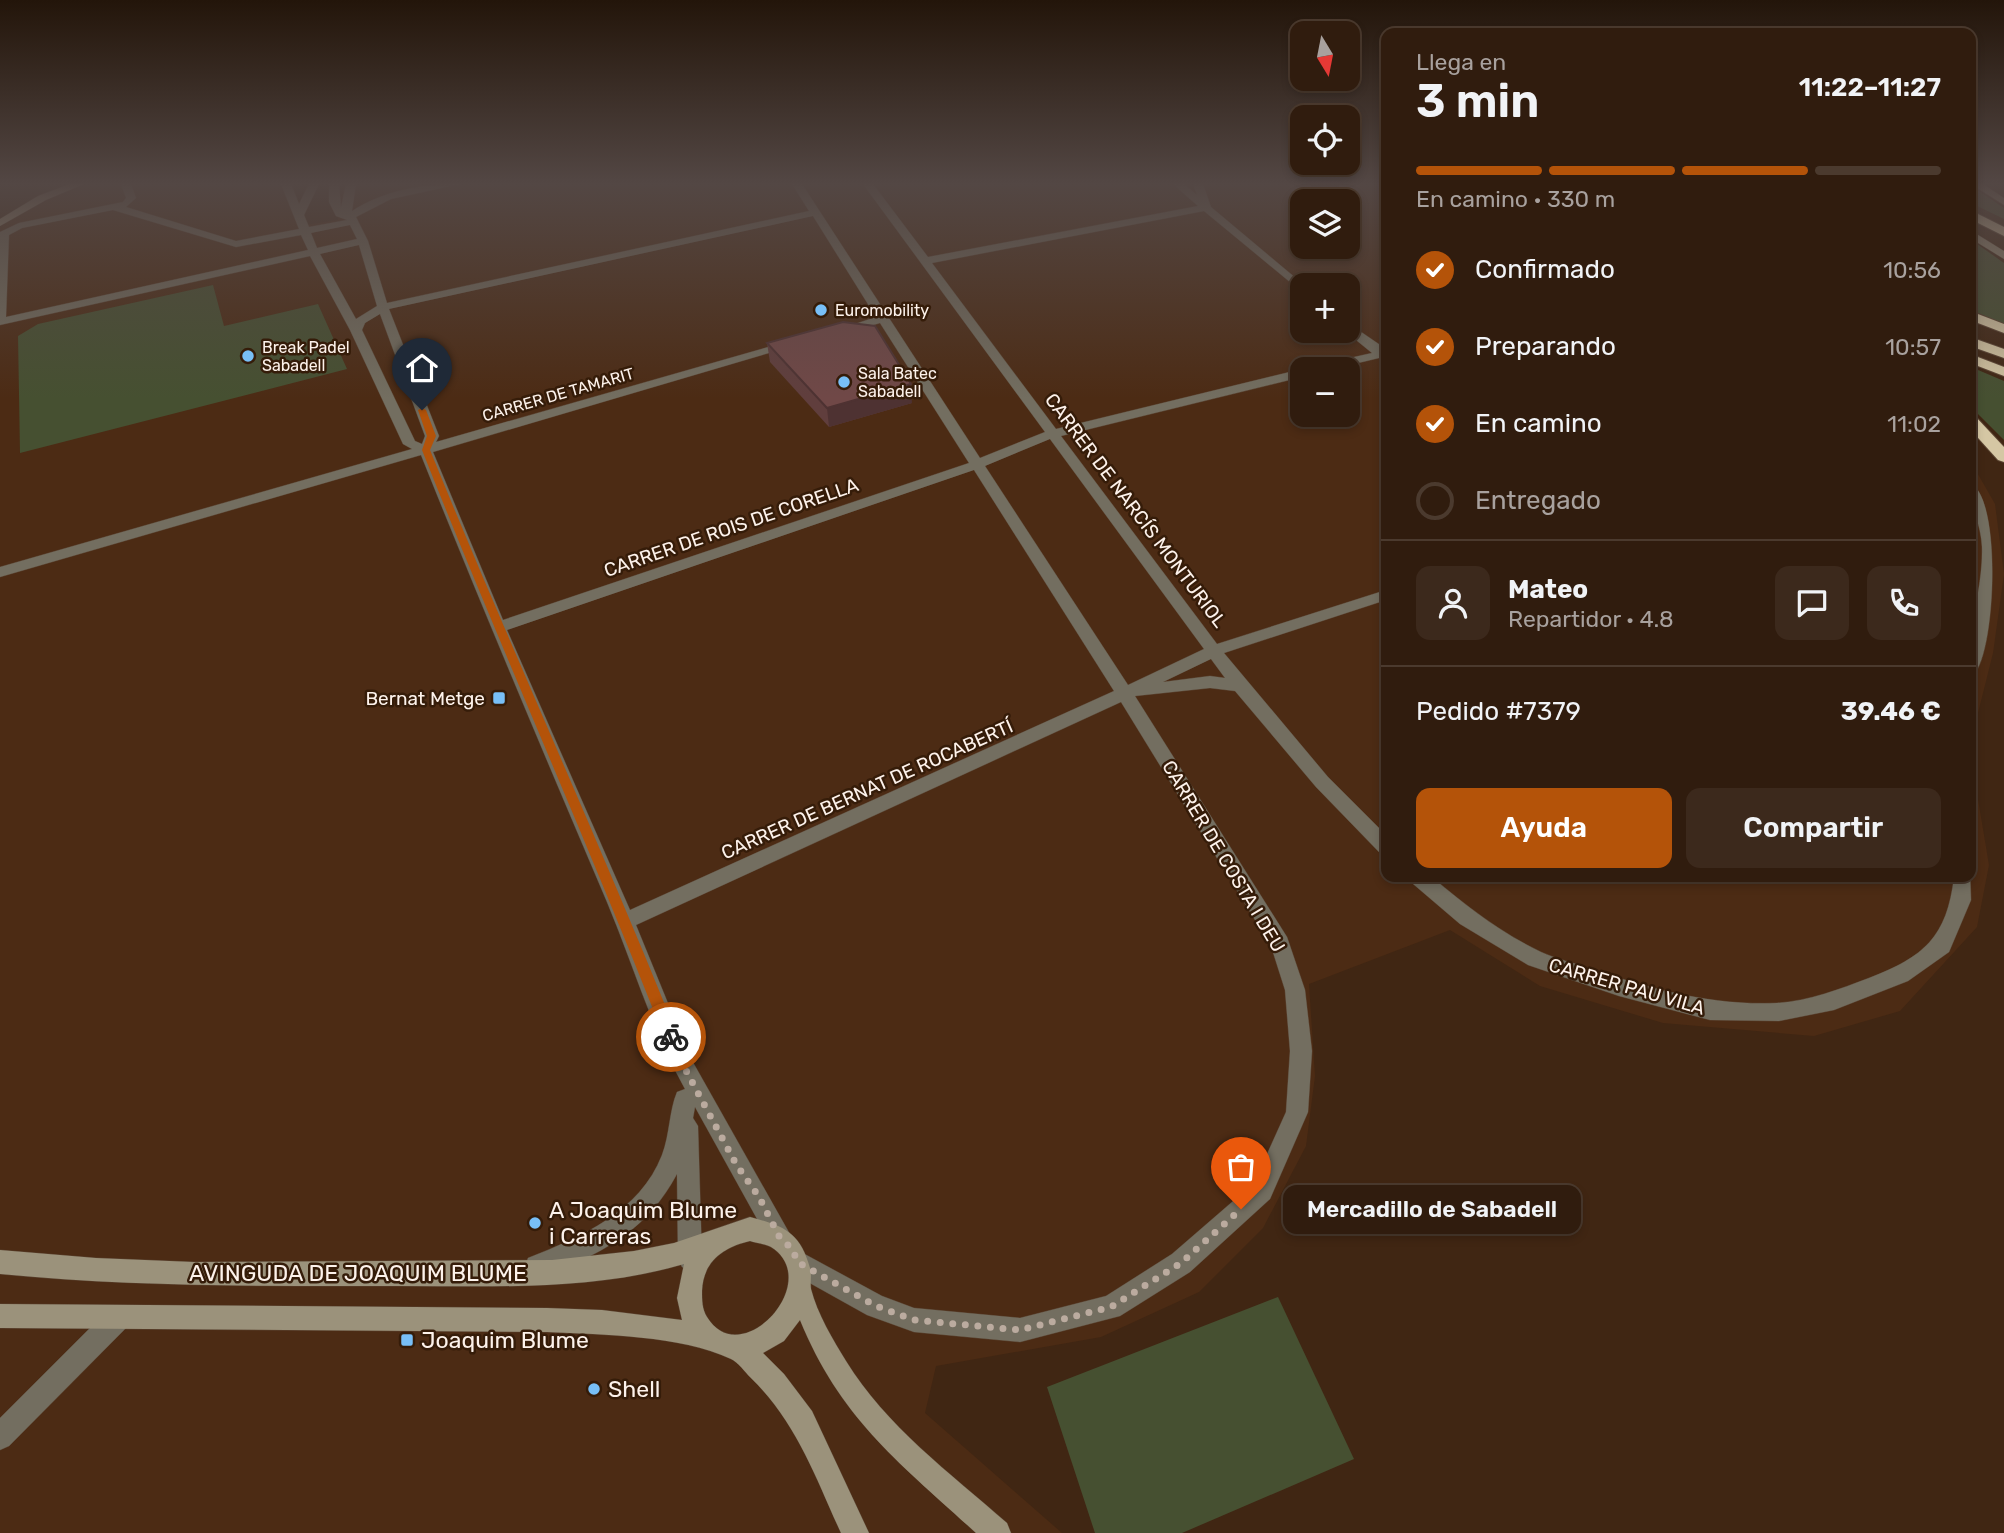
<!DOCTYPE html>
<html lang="es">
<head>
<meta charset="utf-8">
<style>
	:root { --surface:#301c0e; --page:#3c291c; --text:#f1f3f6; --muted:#a8a19e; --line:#4b3a2e; --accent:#b45309 }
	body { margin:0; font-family:Rubik,sans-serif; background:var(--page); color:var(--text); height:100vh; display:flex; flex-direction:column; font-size:26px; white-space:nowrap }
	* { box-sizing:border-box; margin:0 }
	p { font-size:23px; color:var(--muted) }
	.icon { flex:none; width:38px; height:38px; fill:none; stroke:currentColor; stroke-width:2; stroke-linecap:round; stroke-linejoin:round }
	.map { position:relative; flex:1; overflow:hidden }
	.panel { position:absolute; left:1381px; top:28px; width:595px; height:854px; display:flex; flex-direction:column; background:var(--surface); border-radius:14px; box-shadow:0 4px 10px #0003,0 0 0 2px var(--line) }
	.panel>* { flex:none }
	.needle { width:46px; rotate:170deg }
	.tools { position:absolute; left:1290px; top:21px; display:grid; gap:14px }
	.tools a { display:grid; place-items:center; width:70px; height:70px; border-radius:14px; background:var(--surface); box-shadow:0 4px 10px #0003,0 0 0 2px var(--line); font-size:35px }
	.pin { position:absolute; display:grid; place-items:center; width:60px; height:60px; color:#fff; margin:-72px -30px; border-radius:50% 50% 50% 0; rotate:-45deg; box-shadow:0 0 7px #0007 }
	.pin .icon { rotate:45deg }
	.courier { position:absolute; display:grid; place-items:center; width:70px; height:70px; margin:-35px; border:5px solid #b45309; border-radius:50%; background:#fff; color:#222; box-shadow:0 2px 9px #0007 }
	.bubble { position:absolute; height:49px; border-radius:14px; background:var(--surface); box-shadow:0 4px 10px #0003,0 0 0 2px var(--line); font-size:23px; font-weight:600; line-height:49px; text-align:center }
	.headline em { font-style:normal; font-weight:600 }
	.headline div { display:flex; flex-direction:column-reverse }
	.headline { display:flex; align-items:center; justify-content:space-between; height:119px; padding:0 35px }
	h1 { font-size:46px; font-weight:600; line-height:52px }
	.bar { display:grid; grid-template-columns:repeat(4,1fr); gap:10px 7px; align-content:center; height:84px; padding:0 35px }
	.bar i { height:9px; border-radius:5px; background:var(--line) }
	.bar .selected { background:var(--accent) }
	.bar p { grid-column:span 4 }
	.line { display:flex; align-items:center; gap:18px; padding:0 35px; border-top:2px solid var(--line) }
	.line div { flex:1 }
	.round { display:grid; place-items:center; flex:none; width:74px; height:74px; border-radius:14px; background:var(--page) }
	ol { padding:0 35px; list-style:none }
	li { display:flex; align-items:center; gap:21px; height:77px }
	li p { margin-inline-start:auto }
	li .icon { padding:7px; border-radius:50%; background:var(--accent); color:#fff; stroke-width:4 }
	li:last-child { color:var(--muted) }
	li i { width:38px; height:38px; border:4px solid var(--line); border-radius:50% }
	.button { display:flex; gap:14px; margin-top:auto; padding:14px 35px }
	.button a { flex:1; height:80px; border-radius:14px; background:var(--accent); color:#fff; font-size:28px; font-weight:600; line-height:80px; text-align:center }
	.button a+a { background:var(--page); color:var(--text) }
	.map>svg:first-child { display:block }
</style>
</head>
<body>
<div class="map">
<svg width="2004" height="1533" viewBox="0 0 2004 1533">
	<rect width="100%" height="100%" fill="#402613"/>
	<g fill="#4c2b14" fill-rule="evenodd">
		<path d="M 87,184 L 293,184 L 305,225 L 338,220 L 338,205 L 344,184 L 1386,184 L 1386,877 L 1970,877 L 1971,757 L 1989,865 L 1977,927 L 1900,1011 L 1814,1036 L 1663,1023 L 1540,986 L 1450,930 L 1309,984 L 1315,1076 L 1306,1146 L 1263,1228 L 1199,1292 L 1101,1337 L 936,1366 L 925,1413 L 1062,1533 L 0,1533 L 0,227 L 19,213 L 62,192 ZM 1302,201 L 1348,201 L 1348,247 L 1302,247 ZM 1302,285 L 1348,285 L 1348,331 L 1302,331 ZM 1302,369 L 1348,369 L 1348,415 L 1302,415 Z"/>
		<path d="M 1971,462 L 1995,504 L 2004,574 L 1993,653 L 1971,741 Z"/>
	</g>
	<g fill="#465031">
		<path d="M 1970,185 L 2004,208 L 2004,219 L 1971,203 Z"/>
		<path d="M 1970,239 L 2004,263 L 2004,324 L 1971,310 Z"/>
		<path d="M 213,285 L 224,326 L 318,304 L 347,369 L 20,453 L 18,336 L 38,324 Z"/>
		<path d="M 1971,367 L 2004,381 L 2004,440 L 1971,407 Z"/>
		<path d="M 1278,1297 L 1354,1459 L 1182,1533 L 1095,1533 L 1047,1387 Z"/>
	</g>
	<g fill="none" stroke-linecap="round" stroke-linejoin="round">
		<g stroke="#5a4331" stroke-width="1">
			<g id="street">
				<path d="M 121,184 L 131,184 L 136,198 L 126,207 L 236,241 L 299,229 L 281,184 L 291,184 L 299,204 L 309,184 L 319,184 L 304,215 L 309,227 L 347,220 L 336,216 L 329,202 L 329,184 L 339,184 L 341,207 L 346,184 L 356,184 L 352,211 C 385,190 422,184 460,184 L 391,199 L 356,217 L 368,241 L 387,303 L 809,211 L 792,184 L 802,184 L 980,458 L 1045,432 L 863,184 L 873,184 L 928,257 L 1198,206 L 1173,184 L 1184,184 L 1197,195 L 1193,184 L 1203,184 L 1211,207 L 1304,285 L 1302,285 L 1302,292 L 1204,211 L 932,263 L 1056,429 L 1302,369 L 1302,377 L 1061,436 L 1217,644 L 1386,590 L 1386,600 L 1224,653 L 1328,777 L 1386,835 L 1386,855 L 1379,852 L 1316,787 L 1235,691 L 1210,688 L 1135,696 L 1287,937 L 1305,990 L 1312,1051 L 1308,1112 L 1270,1199 L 1190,1272 L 1120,1316 L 1020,1342 L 914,1332 L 867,1315 L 790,1272 L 787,1263 L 790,1254 L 799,1251 L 882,1296 L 914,1308 L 1020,1318 L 1106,1296 L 1172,1254 L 1254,1183 L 1286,1112 L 1290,1051 L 1285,990 L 1271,946 L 1121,702 L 636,925 L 690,1057 L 791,1236 L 787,1244 L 779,1248 L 771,1244 L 695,1107 L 693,1118 L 698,1126 L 702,1259 L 698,1267 L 690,1271 L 682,1267 L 678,1259 L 677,1174 C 645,1234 598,1255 537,1279 L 528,1276 L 525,1267 L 528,1258 C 581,1237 640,1212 662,1155 C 670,1134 669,1111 677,1092 L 685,1089 C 652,1030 633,964 607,902 C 544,754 481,605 421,455 L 0,577 L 0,567 L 412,449 L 403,444 L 350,330 L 310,256 L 0,325 L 0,232 L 19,223 L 123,202 L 126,198 ZM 113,210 L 236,247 L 301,235 L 308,250 L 6,317 L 9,235 L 22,228 ZM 813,216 L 876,317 L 834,331 L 840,335 L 880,323 L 969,463 L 503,620 L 433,452 L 796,345 L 786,342 L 436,442 L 439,436 L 389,309 ZM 350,225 L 357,239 L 317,248 L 311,233 ZM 359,245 L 377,306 L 356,319 L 320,254 ZM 380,314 L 425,436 L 422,444 L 415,441 L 362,330 L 365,323 ZM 1050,439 L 1204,649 L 1128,685 L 985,466 ZM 974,470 L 1114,691 L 630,910 L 507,630 ZM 1211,659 L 1225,678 L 1210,676 L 1163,682 Z"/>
				<path d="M 1348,323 L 1386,349 L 1386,362 L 1379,358 L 1333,369 L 1312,369 L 1314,366 L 1372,353 L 1345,331 Z"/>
				<path d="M 1970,483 C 2004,498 1995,669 1970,677 C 1970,664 1969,651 1971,638 C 1974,608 1983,578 1982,547 C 1981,524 1970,505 1970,483 Z"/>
				<path d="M 1970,873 L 1971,900 L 1949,952 L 1908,981 L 1834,1010 L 1779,1021 L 1710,1020 L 1619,996 L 1528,965 L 1460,924 L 1412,883 L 1410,877 L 1432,877 C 1465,905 1501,933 1541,952 C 1556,959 1575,963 1591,969 C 1652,989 1712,1006 1777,1003 C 1809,1001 1840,989 1869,978 C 1924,957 1947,937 1954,877 L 1970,877 Z"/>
				<path d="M 118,1306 L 127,1309 L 130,1318 L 127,1327 L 9,1446 L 0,1450 L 0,1418 L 109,1309 Z"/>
			</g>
		</g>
		<g stroke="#5a4331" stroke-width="1">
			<g id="secondary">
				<path d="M 70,184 L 84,184 L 46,200 L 0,226 L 0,219 L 38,196 Z"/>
				<path d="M 1971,184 L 1983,184 L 2004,198 L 2004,205 Z"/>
				<path d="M 1970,230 L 2004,251 L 2004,259 L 1970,238 Z"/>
				<path d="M 750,1217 C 784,1226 800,1232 810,1268 C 812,1275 810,1282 811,1289 C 817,1313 833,1340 846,1361 C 886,1426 950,1473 1007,1523 L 1011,1533 L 976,1533 C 900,1463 841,1420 800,1320 L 784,1341 L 763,1353 L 784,1374 L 812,1411 L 869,1533 L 841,1533 C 815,1476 796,1421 750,1377 C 745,1372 738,1362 731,1359 C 679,1335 605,1335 547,1332 L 0,1328 L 0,1304 L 547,1308 L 602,1310 L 682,1320 L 677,1298 L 684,1264 C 593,1291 493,1286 399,1286 C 266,1286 133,1287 0,1274 L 0,1250 L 96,1258 L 194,1262 L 552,1260 L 634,1251 L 674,1243 ZM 750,1241 C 756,1243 765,1244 771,1247 C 825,1281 741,1373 707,1317 C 702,1309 702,1300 702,1291 C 703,1261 724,1247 750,1241 Z"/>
			</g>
		</g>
		<g stroke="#5a4331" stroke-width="2">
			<g id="highway">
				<path d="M 1970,210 L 2004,227 L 2004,236 L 1970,219 Z"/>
				<path d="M 1970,311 L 2004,324 L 2004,333 L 1970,320 Z"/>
				<path d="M 1970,337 L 2004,349 L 2004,358 L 1970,346 Z"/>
				<path d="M 1970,354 L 2004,367 L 2004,376 L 1970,363 Z"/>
				<path d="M 1970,414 L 1975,416 L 2004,447 L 2004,462 L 1998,460 L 1970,429 Z"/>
			</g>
		</g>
		<use href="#street" fill="#736e60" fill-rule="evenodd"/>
		<use href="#secondary" fill="#9b927b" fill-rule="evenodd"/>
		<use href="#highway" fill="#d5c7a4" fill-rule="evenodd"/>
	</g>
	<path fill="#603e3d" d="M 767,343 L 912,403 L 829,427 L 770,362 Z"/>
	<path fill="#4e3232" d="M 911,384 L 912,403 L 829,427 L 827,408 Z"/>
	<path fill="#704847" stroke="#4e3232" stroke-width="2" d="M 843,322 L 875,326 L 911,384 L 827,408 L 767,343 Z"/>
	<linearGradient id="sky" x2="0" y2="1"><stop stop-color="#23150a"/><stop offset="0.46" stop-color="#534744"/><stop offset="1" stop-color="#534744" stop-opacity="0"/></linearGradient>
	<rect width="2004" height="399" fill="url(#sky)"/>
	<path fill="#b45309" d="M 422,408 L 426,410 L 436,436 L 430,450 C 510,647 599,840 678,1037 L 676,1041 L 666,1041 L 664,1037 C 587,840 500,647 422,450 L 427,436 L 418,410 Z"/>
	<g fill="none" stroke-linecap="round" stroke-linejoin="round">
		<path stroke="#bbab9f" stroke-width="7" stroke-dasharray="0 12.6" d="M 671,1037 L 682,1063 L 736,1164 L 759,1197 L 779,1236 L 791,1248 L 799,1263 L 876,1306 L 914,1320 L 1020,1330 L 1111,1307 L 1181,1263 L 1241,1209"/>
	</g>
	<g fill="#78bff7" stroke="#351c09" stroke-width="2.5">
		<circle cx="821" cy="310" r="7"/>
		<circle cx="248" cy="356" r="7"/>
		<circle cx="844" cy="382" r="7"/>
		<rect x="492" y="691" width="14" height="14" rx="3.5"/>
		<circle cx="535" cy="1223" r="7"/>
		<rect x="400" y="1333" width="14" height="14" rx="3.5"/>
		<circle cx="594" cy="1389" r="7"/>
	</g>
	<g text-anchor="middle" stroke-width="5" stroke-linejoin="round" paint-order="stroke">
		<g font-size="16" fill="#fdf2eb" stroke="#351c09" text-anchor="start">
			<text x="835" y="316">Euromobility</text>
			<text x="262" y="353">Break Padel<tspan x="262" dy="18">Sabadell</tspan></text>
			<text x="858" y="379">Sala Batec<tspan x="858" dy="18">Sabadell</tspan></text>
		</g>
		<g font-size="16" fill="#fdf2eb" stroke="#351c09">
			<text transform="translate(558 394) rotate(-16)" y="6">CARRER DE TAMARIT</text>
		</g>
		<g font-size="19" fill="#fdf2eb" stroke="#351c09">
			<text transform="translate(1136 510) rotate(53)" y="7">CARRER DE NARCÍS MONTURIOL</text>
			<text transform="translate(731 527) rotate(-19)" y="7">CARRER DE ROIS DE CORELLA</text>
			<text transform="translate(867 789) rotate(-24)" y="7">CARRER DE BERNAT DE ROCABERTÍ</text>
			<text transform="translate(1224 856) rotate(59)" y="7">CARRER DE COSTA I DEU</text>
			<text transform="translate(1627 986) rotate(16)" y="7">CARRER PAU VILA</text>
		</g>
		<g font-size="19" fill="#fdf2eb" stroke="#351c09" text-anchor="end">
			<text x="485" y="705">Bernat Metge</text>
		</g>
		<g font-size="23" fill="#fdf2eb" stroke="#351c09" text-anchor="start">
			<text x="549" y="1218">A Joaquim Blume<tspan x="549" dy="26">i Carreras</tspan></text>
			<text x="421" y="1348">Joaquim Blume</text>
			<text x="608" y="1397">Shell</text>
		</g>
		<g font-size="23" fill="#fdf2eb" stroke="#351c09">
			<text x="358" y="1281">AVINGUDA DE JOAQUIM BLUME</text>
		</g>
	</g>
</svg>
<div class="tools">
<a><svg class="needle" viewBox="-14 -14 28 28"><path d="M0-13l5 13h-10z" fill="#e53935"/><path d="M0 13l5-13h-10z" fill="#a8a19e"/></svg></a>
<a><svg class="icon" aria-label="locate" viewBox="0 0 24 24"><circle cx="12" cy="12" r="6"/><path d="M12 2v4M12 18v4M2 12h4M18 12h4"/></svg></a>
<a><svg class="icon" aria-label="layers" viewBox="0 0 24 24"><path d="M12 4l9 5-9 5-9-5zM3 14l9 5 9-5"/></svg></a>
<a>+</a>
<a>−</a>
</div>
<div class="pin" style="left:1241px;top:1209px;background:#ea580c"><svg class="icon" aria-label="bag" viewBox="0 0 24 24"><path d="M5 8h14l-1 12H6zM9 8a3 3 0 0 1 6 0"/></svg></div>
<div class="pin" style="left:422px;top:410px;background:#1f2937"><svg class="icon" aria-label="home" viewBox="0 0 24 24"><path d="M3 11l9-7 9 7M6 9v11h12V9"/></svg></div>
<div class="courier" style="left:671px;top:1037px"><svg class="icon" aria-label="bike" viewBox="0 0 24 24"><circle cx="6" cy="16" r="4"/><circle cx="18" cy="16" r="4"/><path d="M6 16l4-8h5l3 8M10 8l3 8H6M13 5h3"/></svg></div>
<div class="bubble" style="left:1283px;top:1185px;width:298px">Mercadillo de Sabadell</div>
<section class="panel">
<div class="headline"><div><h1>3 min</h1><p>Llega en</p></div><em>11:22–11:27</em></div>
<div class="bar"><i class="selected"></i><i class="selected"></i><i class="selected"></i><i></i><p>En camino · 330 m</p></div>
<ol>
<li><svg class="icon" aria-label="check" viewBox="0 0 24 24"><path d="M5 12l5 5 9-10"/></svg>Confirmado<p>10:56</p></li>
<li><svg class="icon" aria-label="check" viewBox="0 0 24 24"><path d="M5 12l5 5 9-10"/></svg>Preparando<p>10:57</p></li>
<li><svg class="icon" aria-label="check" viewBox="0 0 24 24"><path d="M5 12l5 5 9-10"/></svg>En camino<p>11:02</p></li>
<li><i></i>Entregado</li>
</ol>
<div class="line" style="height:126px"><a class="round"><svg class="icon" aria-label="person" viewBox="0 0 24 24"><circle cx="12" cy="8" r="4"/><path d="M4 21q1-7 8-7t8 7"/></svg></a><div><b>Mateo</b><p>Repartidor · 4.8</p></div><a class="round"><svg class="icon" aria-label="chat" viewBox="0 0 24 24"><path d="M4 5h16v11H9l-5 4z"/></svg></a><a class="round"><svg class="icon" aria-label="phone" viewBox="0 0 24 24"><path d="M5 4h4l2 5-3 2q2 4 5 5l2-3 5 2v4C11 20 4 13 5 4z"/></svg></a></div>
<div class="line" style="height:91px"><div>Pedido #7379</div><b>39.46 €</b></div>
<div class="button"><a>Ayuda</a><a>Compartir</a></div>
</section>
</div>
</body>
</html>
